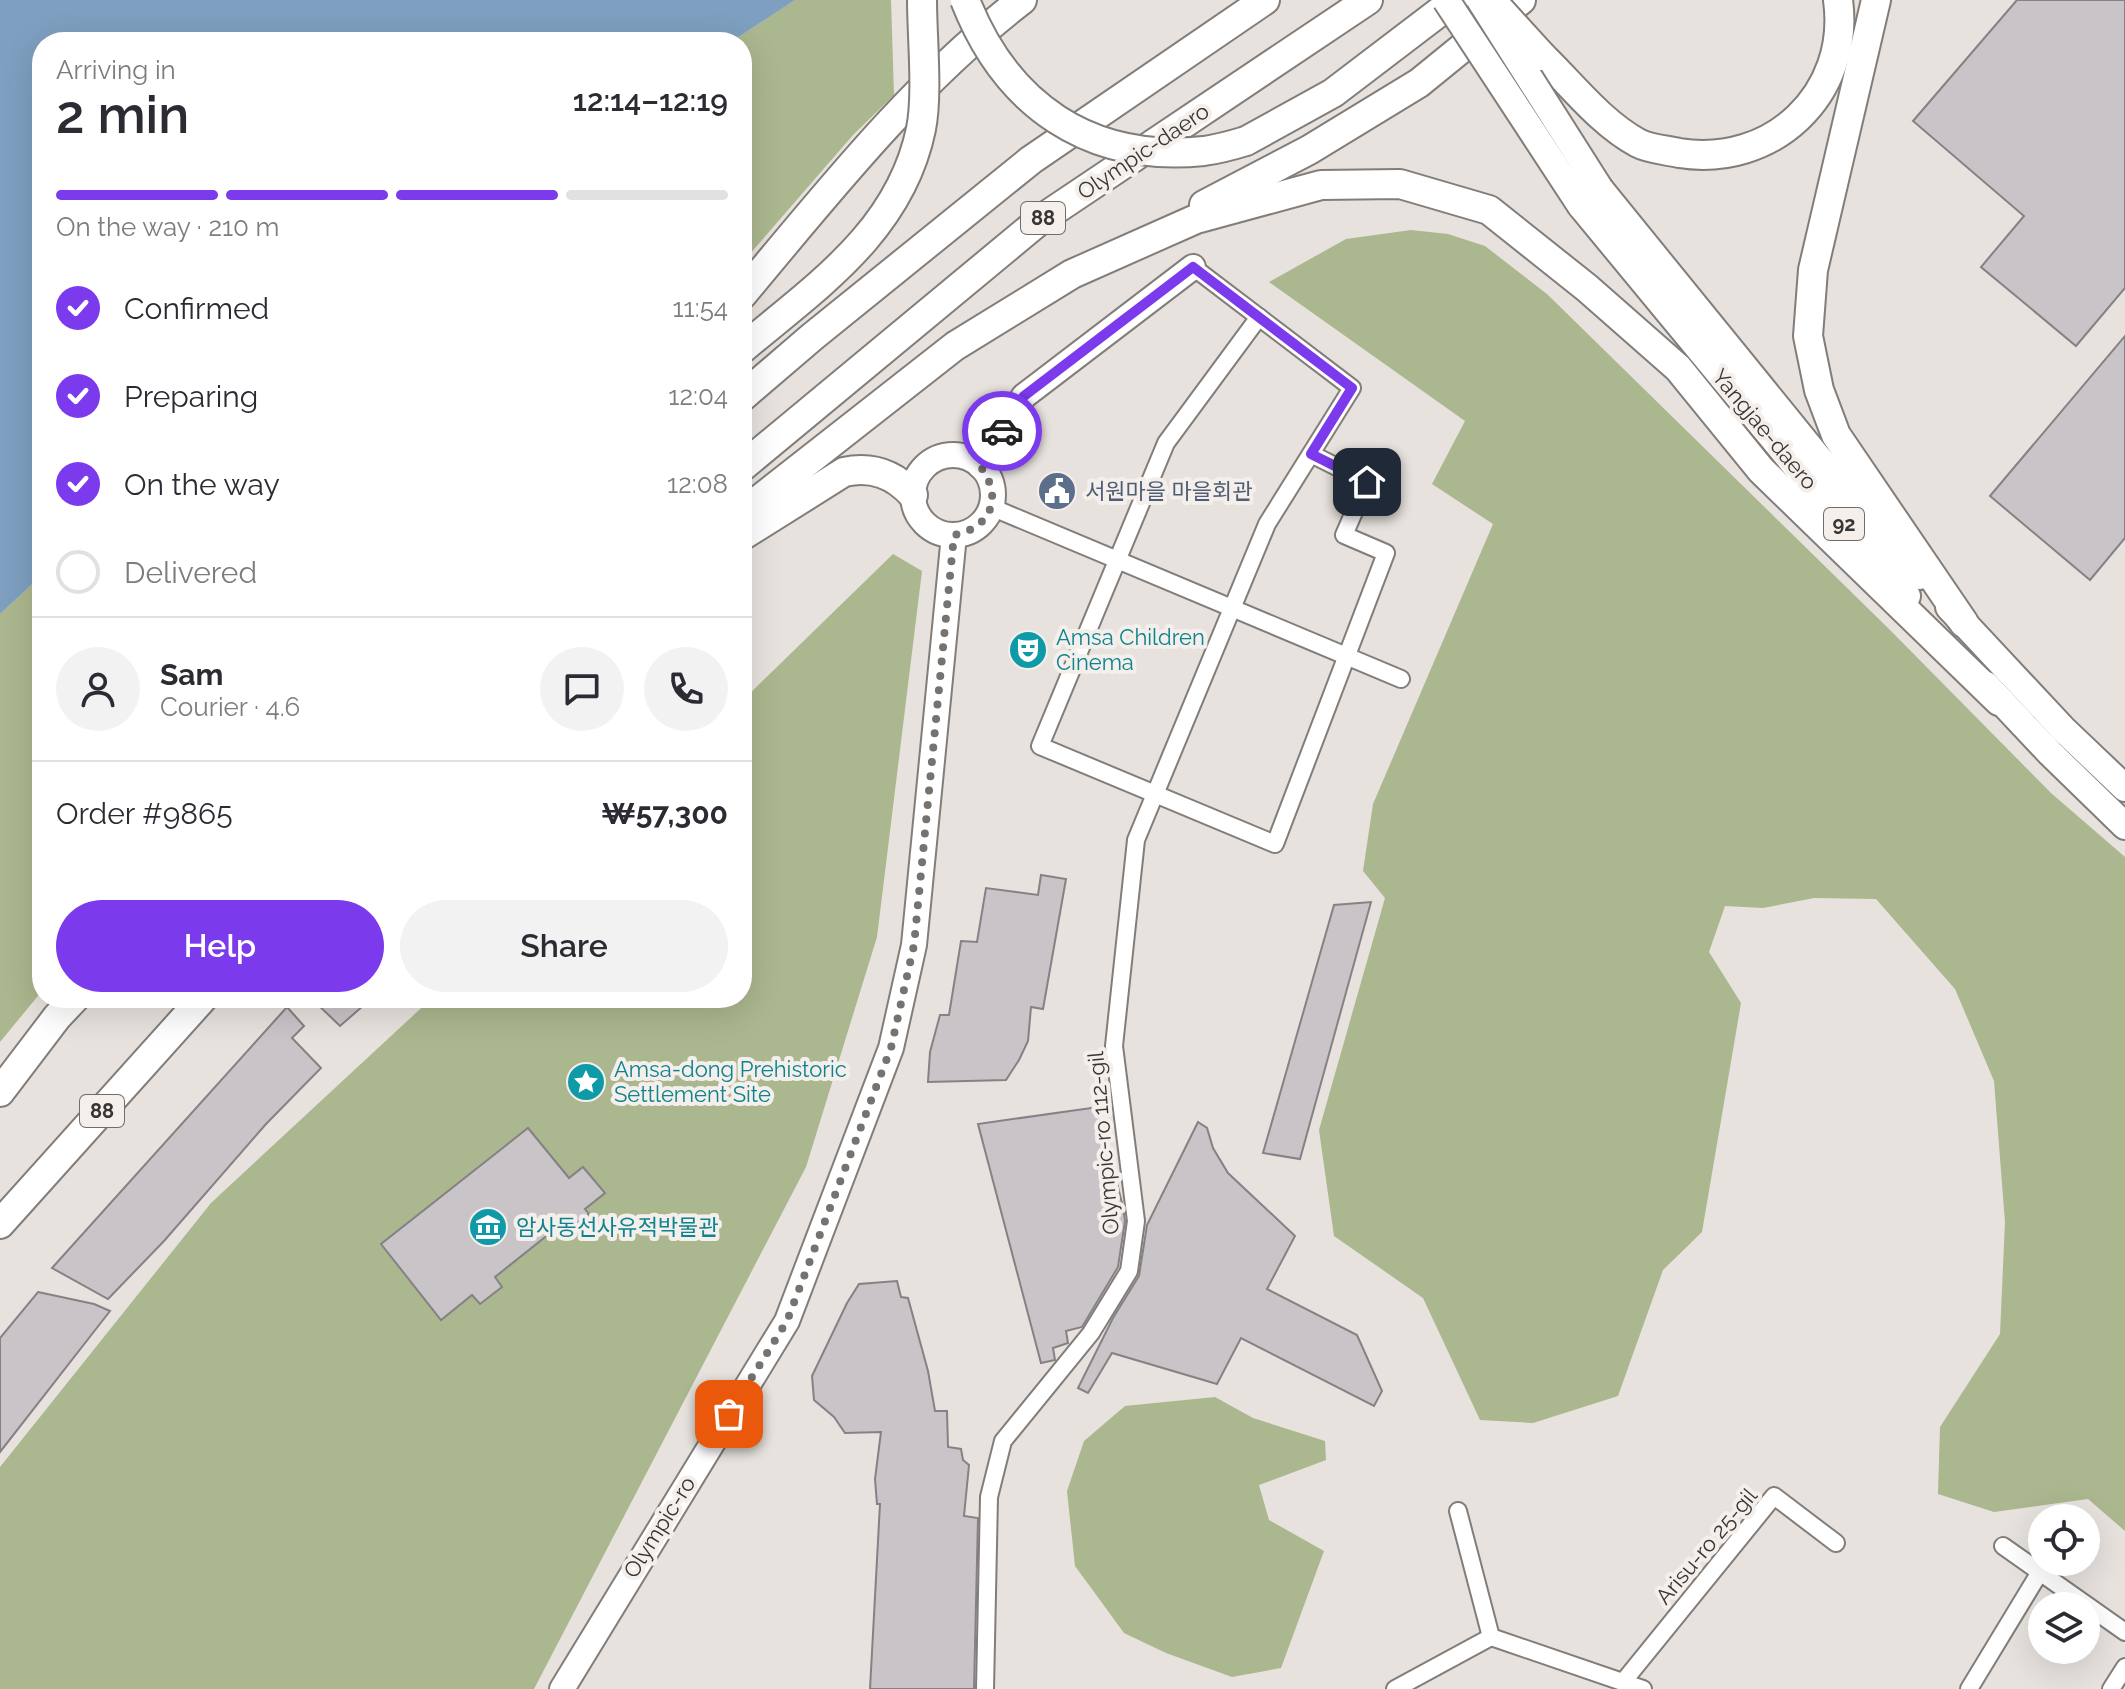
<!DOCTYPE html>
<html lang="en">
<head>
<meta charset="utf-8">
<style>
	:root { --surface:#fff; --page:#f2f2f3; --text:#2b2b33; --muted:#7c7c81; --line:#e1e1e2; --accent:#7c3aed }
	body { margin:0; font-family:Raleway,"Noto Sans KR",sans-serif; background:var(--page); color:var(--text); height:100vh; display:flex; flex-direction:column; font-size:30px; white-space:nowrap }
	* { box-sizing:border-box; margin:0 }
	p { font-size:26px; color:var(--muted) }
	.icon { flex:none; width:44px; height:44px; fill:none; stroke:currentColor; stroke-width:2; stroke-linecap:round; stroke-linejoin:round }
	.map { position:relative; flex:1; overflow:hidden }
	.sheet { position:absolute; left:32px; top:32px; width:720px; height:976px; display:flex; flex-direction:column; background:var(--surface); border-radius:32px; box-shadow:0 8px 32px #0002 }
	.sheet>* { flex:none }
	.tools { position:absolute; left:2028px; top:1504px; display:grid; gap:16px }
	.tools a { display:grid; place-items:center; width:72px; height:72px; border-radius:50%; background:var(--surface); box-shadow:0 8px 32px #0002; font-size:40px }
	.pin { position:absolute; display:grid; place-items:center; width:68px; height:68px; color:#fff; margin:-34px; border-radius:16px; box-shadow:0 4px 12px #0006 }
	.courier { position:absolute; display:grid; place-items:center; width:80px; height:80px; margin:-40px; border:6px solid #7c3aed; border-radius:50%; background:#fff; color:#222; box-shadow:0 2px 10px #0007 }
	.head em { font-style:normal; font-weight:600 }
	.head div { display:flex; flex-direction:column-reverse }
	.head { display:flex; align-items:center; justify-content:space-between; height:136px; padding:0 24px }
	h1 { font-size:52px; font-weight:600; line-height:60px }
	.bar { display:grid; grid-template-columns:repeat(4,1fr); gap:12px 8px; align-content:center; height:96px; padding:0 24px }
	.bar i { height:10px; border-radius:6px; background:var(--line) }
	.bar .active { background:var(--accent) }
	.bar p { grid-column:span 4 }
	.line { display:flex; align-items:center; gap:20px; padding:0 24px; border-top:2px solid var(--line) }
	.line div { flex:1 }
	.round { display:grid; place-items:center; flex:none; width:84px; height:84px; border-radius:42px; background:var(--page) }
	ol { padding:0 24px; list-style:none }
	li { display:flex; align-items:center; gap:24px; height:88px }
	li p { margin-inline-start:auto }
	li .icon { padding:8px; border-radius:50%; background:var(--accent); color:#fff; stroke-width:4 }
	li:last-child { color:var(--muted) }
	li i { width:44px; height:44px; border:4px solid var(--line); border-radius:50% }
	.cta { display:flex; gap:16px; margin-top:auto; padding:16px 24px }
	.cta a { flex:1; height:92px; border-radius:48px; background:var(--accent); color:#fff; font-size:32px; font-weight:600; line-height:92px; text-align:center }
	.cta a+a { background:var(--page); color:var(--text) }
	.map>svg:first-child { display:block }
</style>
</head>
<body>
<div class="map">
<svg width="2125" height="1689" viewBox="0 0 2125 1689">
	<rect width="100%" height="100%" fill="#e7e2dd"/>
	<g fill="#abb78e">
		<path d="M 795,0 L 891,0 L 894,95 L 853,135 L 742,263 L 742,42 L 731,42 Z"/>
		<path d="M 1411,230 L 1448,234 L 1485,246 L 1547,294 L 1890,630 L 2051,793 L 2125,857 L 2125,1531 L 2088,1499 L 1994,1512 L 1938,1494 L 1940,1427 L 2000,1334 L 2005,1222 L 1994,1081 L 1955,989 L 1876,899 L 1814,898 L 1763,908 L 1725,906 L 1709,952 L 1741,1003 L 1702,1232 L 1663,1270 L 1618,1396 L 1533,1423 L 1480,1420 L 1423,1298 L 1334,1236 L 1319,1130 L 1385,898 L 1363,871 L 1373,804 L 1493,524 L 1432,484 L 1465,421 L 1269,282 L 1346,239 Z"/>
		<path d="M 893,554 L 922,571 L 877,937 L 806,1167 L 534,1689 L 0,1689 L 0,1467 L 211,1203 L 432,998 L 742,998 L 742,701 Z"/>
		<path d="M 42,575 L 42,991 L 0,1042 L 0,614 Z"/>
		<path d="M 1215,1397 L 1253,1418 L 1325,1441 L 1326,1460 L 1259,1485 L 1269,1520 L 1324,1551 L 1281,1668 L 1232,1677 L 1166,1653 L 1124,1633 L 1075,1566 L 1067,1491 L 1084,1441 L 1125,1406 Z"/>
	</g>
	<path fill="#7e9fc0" d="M 0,0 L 795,0 L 731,42 L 42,42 L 42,575 L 0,614 Z"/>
	<g fill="#c9c4c8" stroke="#858185" stroke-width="2">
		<path d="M 2017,0 L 2125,0 L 2125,288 L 2076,346 L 1981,267 L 2024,216 L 1913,121 Z"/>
		<path d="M 2125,336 L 2125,538 L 2090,580 L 1990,496 Z"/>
		<path d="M 1041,875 L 1066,879 L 1043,1009 L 1031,1007 L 1028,1041 L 1019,1060 L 1006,1080 L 928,1082 L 930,1052 L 940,1015 L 949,1015 L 961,941 L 977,942 L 986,888 L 1038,895 Z"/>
		<path d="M 1371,902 L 1300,1159 L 1263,1153 L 1334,905 Z"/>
		<path d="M 311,998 L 372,998 L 340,1026 Z"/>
		<path d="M 287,1007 L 304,1026 L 292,1038 L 321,1068 L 266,1124 L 164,1241 L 108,1299 L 52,1268 Z"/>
		<path d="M 1098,1107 L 1123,1207 L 1125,1221 L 1118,1267 L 1082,1327 L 1066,1331 L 1068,1343 L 1053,1348 L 1055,1360 L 1041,1363 L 978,1124 Z"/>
		<path d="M 1198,1122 L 1207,1128 L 1213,1148 L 1228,1173 L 1295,1236 L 1267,1289 L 1357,1335 L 1382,1391 L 1374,1406 L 1241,1338 L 1217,1384 L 1112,1353 L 1088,1393 L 1078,1388 L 1113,1318 L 1139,1276 L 1147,1225 Z"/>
		<path d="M 528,1128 L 569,1178 L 583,1167 L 605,1193 L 585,1209 L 589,1214 L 559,1237 L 554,1230 L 495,1277 L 502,1287 L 480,1304 L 472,1295 L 441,1320 L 381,1244 Z"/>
		<path d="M 897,1281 L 901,1297 L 908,1298 L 928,1371 L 935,1411 L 947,1411 L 948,1447 L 961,1449 L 963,1460 L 969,1465 L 964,1516 L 978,1518 L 974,1689 L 870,1689 L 880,1504 L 877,1504 L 875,1479 L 881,1432 L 845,1433 L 834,1417 L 814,1400 L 812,1376 L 847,1303 L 859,1284 Z"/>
		<path d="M 38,1292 L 94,1304 L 110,1311 L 0,1452 L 0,1338 Z"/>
	</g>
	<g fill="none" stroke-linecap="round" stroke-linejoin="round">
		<g stroke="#827d79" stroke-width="20">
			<g id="minor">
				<path d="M 1259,317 L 1166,443 L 1040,746 L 1275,844 L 1386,553 L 1344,535 L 1367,482 L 1311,454"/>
				<path d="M 991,507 L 1401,679"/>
				<path d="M 1458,1511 L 1491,1637 L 1643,1689"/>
				<path d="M 2003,1546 L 2125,1632"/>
				<path d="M 1623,1682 L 1774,1496 L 1836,1543"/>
				<path d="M 985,1689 L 989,1497 L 1003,1441 L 1091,1333 L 1129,1271 L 1136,1221 L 1114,1046 L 1136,840 L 1267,524 L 1352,388 L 1193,267"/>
				<path d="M 1395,1689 L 1491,1637"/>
				<path d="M 1969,1689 L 2040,1572"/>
				<path d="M 2111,1689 L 2125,1667"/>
			</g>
		</g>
		<g stroke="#827d79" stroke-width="28">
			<g id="secondary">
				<circle cx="953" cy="495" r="40"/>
				<path d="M 980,466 L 1024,396 L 1193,267"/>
				<path d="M 562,1689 L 787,1321 L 891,1048 L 914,945 L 954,535"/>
			</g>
		</g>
		<g stroke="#827d79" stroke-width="30">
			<g id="primary">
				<path d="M 1600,189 L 1816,455 L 1920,576"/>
				<path d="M 1581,206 L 1842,522 L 1907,596"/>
				<path d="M 1949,607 L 2063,729 L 2125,788"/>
				<path d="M 1986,685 L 2050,753 L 2125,826"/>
			</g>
		</g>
		<g stroke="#827d79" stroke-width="32">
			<g id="trunk">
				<path d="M 1876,0 L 1813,270 L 1808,336 L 1819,390 L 1836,435 L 1964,623"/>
				<path d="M 1542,56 C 1572,85 1601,123 1638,143 C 1649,149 1666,150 1679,153 C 1772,168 1851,94 1838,0"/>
				<path d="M 1246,141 L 1333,93 L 1455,0"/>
				<path d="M 1204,205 L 1309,150 L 1419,83 L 1521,0"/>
				<path d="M 742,295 C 829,191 914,83 1022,0"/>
				<path d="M 742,397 L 812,337 L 1031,160 L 1265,0"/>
				<path d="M 742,467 L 1040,220 L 1368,0"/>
				<path d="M 742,513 L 955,346 L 1072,274 L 1196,219 L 1321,185 L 1400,184 L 1489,210 L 1587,288 L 1678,368 L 1761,470 L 1999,701"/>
				<path d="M 742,536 L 844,472 C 872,466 894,474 913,495"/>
				<path d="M 0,1092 L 57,1017 L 75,998"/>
				<path d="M 0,1224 L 203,998"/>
			</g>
		</g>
		<use href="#minor" stroke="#fff" stroke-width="16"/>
		<use href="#secondary" stroke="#fff" stroke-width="24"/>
		<use href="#primary" stroke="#fff" stroke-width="26"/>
		<use href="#trunk" stroke="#fff" stroke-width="28"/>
		<g stroke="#827d79" stroke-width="30" stroke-linecap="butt">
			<g id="primary-bridge">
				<path d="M 1446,0 L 1581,206"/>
				<path d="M 1480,0 L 1600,189"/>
			</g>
		</g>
		<g stroke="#827d79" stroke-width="32" stroke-linecap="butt">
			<g id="trunk-bridge">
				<path d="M 965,0 C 1006,105 1089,163 1204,151 C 1218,149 1233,145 1246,141"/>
				<path d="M 1491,0 L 1542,56"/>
				<path d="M 742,349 C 817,286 900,231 921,129 C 928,94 922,37 922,0"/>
			</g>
		</g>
		<use href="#primary-bridge" stroke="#fff" stroke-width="26"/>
		<use href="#trunk-bridge" stroke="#fff" stroke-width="28"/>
	</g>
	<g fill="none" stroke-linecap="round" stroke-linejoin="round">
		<path stroke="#75726f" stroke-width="8" stroke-dasharray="0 14.4" d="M 729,1414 L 787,1321 L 891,1048 L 914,945 L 954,535 C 991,528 1004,497 980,466 L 1002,431"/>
		<path stroke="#7c3aed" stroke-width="10" d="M 1002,431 L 1024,396 L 1193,267 L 1352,388 L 1311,454 L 1367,482"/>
	</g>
	<defs>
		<g id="civic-disc" transform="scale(2)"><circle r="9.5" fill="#5c6f8a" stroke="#f4efea"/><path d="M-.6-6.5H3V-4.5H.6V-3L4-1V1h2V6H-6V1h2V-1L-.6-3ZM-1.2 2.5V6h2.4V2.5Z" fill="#fff"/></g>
		<g id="theatre-disc" transform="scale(2)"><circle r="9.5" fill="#0f9aa8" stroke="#f4efea"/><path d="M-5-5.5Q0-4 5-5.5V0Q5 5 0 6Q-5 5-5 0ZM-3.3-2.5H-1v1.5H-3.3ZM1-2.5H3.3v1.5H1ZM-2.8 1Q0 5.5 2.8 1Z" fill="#fff"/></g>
		<g id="sight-disc" transform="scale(2)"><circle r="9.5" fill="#0f9aa8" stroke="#f4efea"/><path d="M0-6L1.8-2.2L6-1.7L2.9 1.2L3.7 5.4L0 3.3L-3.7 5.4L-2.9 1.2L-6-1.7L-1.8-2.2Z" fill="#fff"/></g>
		<g id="museum-disc" transform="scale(2)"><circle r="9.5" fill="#0f9aa8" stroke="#f4efea"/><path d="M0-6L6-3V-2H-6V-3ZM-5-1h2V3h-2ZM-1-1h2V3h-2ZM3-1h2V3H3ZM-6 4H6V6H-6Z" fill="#fff"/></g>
	</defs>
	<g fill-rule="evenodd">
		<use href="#civic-disc" x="1057" y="491"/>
		<use href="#theatre-disc" x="1028" y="650"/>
		<use href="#sight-disc" x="586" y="1082"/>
		<use href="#museum-disc" x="488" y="1227"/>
	</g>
	<g text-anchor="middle" stroke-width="8" stroke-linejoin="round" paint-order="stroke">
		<g fill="#f4efea" stroke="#706e6b" stroke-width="2">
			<rect x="1021" y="202" width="44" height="32" rx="6"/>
			<rect x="1824" y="508" width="40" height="32" rx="6"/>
			<rect x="80" y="1095" width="44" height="32" rx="6"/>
		</g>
		<g font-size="20" font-weight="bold" fill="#383634">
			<text x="1043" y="225">88</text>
			<text x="1844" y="531">92</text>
			<text x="102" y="1118">88</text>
		</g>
		<g font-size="22" fill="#383634" stroke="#f4efea">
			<text transform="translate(1143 151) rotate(-34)" y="8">Olympic-daero</text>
			<text transform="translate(1765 429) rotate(50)" y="8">Yangjae-daero</text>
			<text transform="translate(1103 1143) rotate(-95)" y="8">Olympic-ro 112-gil</text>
			<text transform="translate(659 1527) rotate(-58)" y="8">Olympic-ro</text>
			<text transform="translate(1706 1546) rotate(-50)" y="8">Arisu-ro 25-gil</text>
		</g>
		<g font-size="22" fill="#4e5e75" stroke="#f4efea" text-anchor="start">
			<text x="1085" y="499">서원마을 마을회관</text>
		</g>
		<g font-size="22" fill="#0d838f" stroke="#f4efea" text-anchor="start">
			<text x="1056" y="645">Amsa Children<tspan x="1056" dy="25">Cinema</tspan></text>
			<text x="614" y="1077">Amsa-dong Prehistoric<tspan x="614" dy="25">Settlement Site</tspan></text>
			<text x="516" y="1235">암사동선사유적박물관</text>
		</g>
	</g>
</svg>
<div class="tools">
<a><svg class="icon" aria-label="locate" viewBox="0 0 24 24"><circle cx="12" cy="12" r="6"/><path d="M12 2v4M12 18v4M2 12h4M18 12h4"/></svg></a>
<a><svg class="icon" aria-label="layers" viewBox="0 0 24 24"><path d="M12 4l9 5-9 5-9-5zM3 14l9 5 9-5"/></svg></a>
</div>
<div class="pin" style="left:729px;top:1414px;background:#ea580c"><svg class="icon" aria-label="bag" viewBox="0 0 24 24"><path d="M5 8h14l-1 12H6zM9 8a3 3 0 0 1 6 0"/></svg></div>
<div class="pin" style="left:1367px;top:482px;background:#1f2937"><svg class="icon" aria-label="home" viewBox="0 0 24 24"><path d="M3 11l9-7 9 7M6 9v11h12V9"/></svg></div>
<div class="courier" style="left:1002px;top:431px"><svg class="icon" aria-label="car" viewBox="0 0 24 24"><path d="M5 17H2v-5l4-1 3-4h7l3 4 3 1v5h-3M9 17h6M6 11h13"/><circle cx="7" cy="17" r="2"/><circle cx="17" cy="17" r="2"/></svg></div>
<section class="sheet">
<div class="head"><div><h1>2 min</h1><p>Arriving in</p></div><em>12:14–12:19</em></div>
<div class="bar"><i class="active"></i><i class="active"></i><i class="active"></i><i></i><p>On the way · 210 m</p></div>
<ol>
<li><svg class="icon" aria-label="check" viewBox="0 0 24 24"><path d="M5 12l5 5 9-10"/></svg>Confirmed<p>11:54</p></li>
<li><svg class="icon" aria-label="check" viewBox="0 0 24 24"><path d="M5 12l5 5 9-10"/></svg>Preparing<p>12:04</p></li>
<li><svg class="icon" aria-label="check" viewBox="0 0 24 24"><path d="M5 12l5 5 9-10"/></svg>On the way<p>12:08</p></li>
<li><i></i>Delivered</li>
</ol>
<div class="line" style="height:144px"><a class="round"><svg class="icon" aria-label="person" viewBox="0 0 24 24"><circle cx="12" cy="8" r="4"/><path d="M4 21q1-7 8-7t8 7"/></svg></a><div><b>Sam</b><p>Courier · 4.6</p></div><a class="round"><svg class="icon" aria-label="chat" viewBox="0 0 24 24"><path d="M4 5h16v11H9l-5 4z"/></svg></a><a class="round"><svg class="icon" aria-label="phone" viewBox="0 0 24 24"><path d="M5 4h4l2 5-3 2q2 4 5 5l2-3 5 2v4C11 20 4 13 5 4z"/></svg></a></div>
<div class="line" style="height:104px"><div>Order #9865</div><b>₩57,300</b></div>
<div class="cta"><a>Help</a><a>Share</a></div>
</section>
</div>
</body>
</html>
